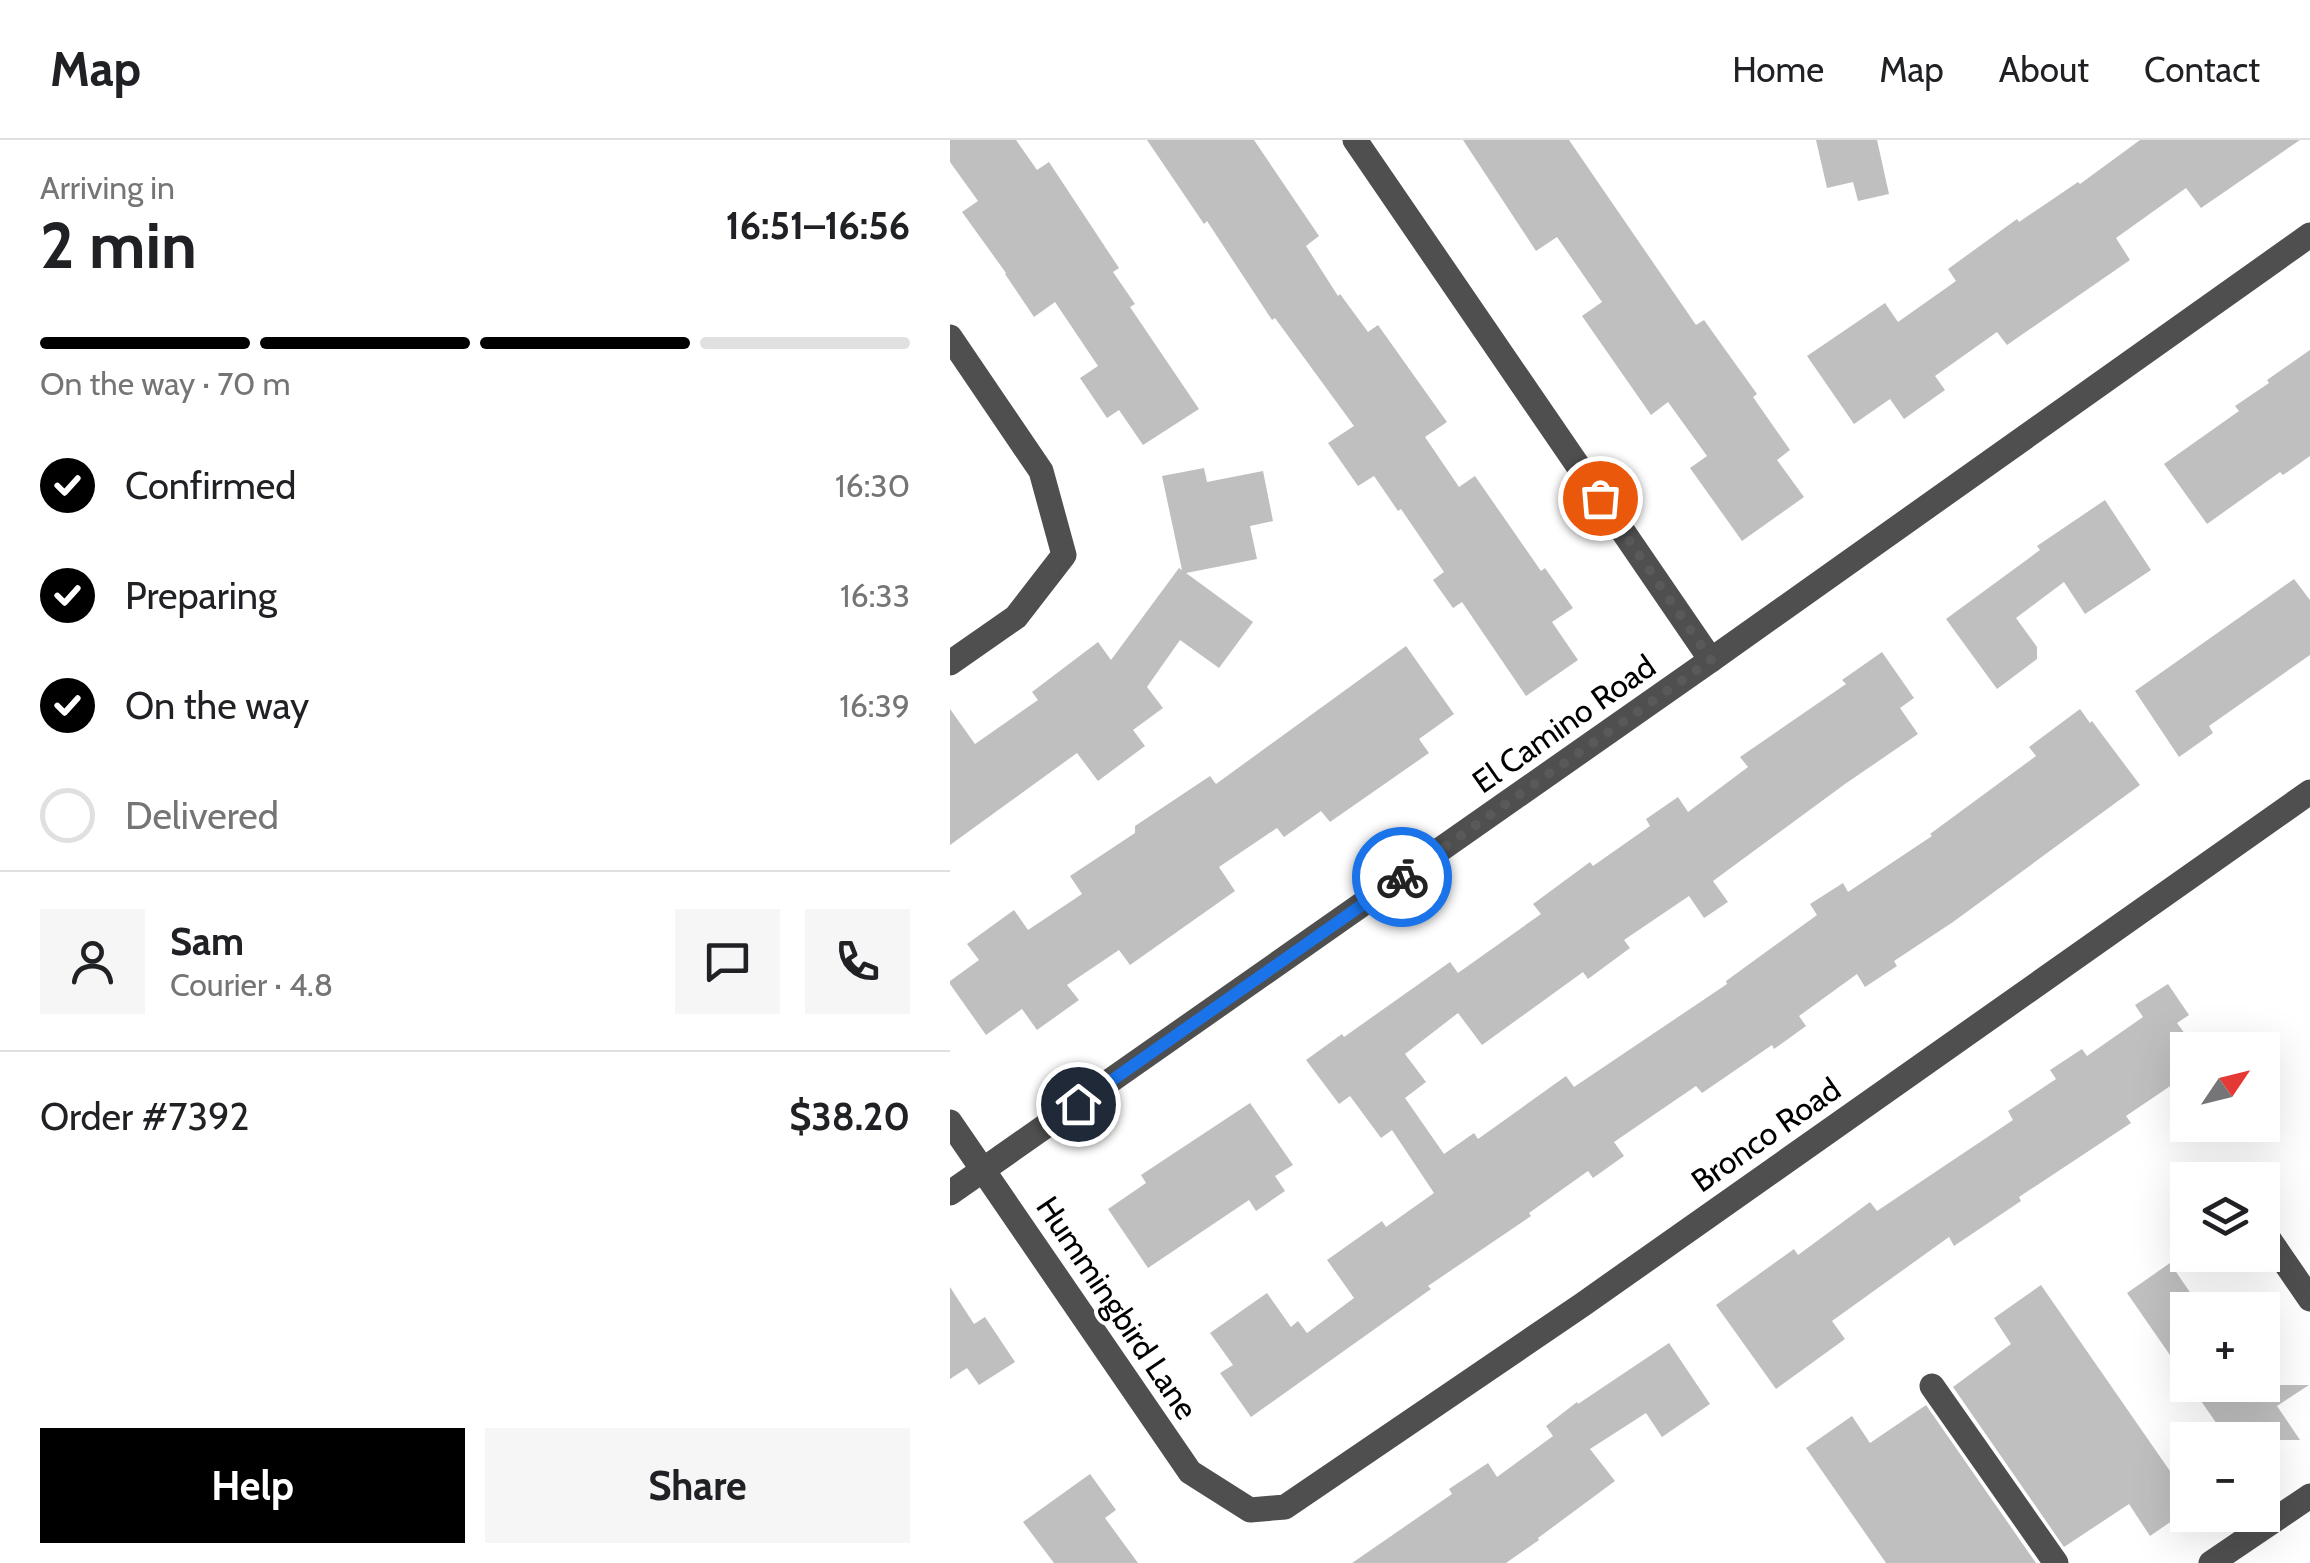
<!DOCTYPE html>
<html lang="en">
<head>
<meta charset="utf-8">
<style>
	:root { --surface:#fff; --page:#f6f6f6; --text:#202124; --muted:#757577; --line:#e0e0e0; --accent:#000 }
	body { margin:0; font-family:Cabin,sans-serif; background:var(--page); color:var(--text); height:100vh; display:flex; flex-direction:column; font-size:38px; white-space:nowrap }
	* { box-sizing:border-box; margin:0 }
	p { font-size:32px; color:var(--muted) }
	.icon { flex:none; width:55px; height:55px; fill:none; stroke:currentColor; stroke-width:2; stroke-linecap:round; stroke-linejoin:round }
	.map { position:relative; flex:1; overflow:hidden }
	.sheet { display:flex; flex-direction:column; background:var(--surface); width:950px }
	.sheet>* { flex:none }
	.needle { width:65px; rotate:55deg }
	.fabs { position:absolute; left:1220px; top:892px; display:grid; gap:20px }
	.fabs a { display:grid; place-items:center; width:110px; height:110px; border-radius:0px; background:var(--surface); box-shadow:0 10px 40px #0002; font-size:50px }
	.pin { position:absolute; display:grid; place-items:center; width:85px; height:85px; color:#fff; margin:-42px; border:5px solid #fff; border-radius:50%; box-shadow:0 2px 10px #0007 }
	.courier { position:absolute; display:grid; place-items:center; width:100px; height:100px; margin:-50px; border:8px solid #1a73e8; border-radius:50%; background:#fff; color:#222; box-shadow:0 2px 12px #0007 }
	.head em { font-style:normal; font-weight:700 }
	.head div { display:flex; flex-direction:column-reverse }
	.head { display:flex; align-items:center; justify-content:space-between; height:170px; padding:0 40px }
	h1 { font-size:65px; font-weight:700; line-height:75px }
	.bar { display:grid; grid-template-columns:repeat(4,1fr); gap:15px 10px; align-content:center; height:120px; padding:0 40px }
	.bar i { height:12px; border-radius:8px; background:var(--line) }
	.bar .on { background:var(--accent) }
	.bar p { grid-column:span 4 }
	.line { display:flex; align-items:center; gap:25px; padding:0 40px; border-top:2px solid var(--line) }
	.line div { flex:1 }
	.round { display:grid; place-items:center; flex:none; width:105px; height:105px; border-radius:0px; background:var(--page) }
	ol { padding:0 40px; list-style:none }
	li { display:flex; align-items:center; gap:30px; height:110px }
	li p { margin-inline-start:auto }
	li .icon { padding:10px; border-radius:50%; background:var(--accent); color:#fff; stroke-width:4 }
	li:last-child { color:var(--muted) }
	li i { width:55px; height:55px; border:5px solid var(--line); border-radius:50% }
	.primary-button { display:flex; gap:20px; margin-top:auto; padding:20px 40px }
	.primary-button a { flex:1; height:115px; border-radius:0px; background:var(--accent); color:#fff; font-size:40px; font-weight:700; line-height:115px; text-align:center }
	.primary-button a+a { background:var(--page); color:var(--text) }
	header { display:flex; align-items:center; gap:60px; box-sizing:border-box; height:140px; padding:0 50px; background:var(--surface); border-bottom:2px solid var(--line) }
	header strong { font-size:48px }
	nav { display:flex; gap:55px; margin-inline-start:auto; font-size:35px }
	main { display:flex; flex:1; min-height:0 }
	.map>svg:first-child { display:block }
</style>
</head>
<body>
<header>
<strong>Map</strong>
<nav><a>Home</a><a>Map</a><a>About</a><a>Contact</a></nav>
</header>
<main>
<section class="sheet">
<div class="head"><div><h1>2 min</h1><p>Arriving in</p></div><em>16:51–16:56</em></div>
<div class="bar"><i class="on"></i><i class="on"></i><i class="on"></i><i></i><p>On the way · 70 m</p></div>
<ol>
<li><svg class="icon" aria-label="check" viewBox="0 0 24 24"><path d="M5 12l5 5 9-10"/></svg>Confirmed<p>16:30</p></li>
<li><svg class="icon" aria-label="check" viewBox="0 0 24 24"><path d="M5 12l5 5 9-10"/></svg>Preparing<p>16:33</p></li>
<li><svg class="icon" aria-label="check" viewBox="0 0 24 24"><path d="M5 12l5 5 9-10"/></svg>On the way<p>16:39</p></li>
<li><i></i>Delivered</li>
</ol>
<div class="line" style="height:180px"><a class="round"><svg class="icon" aria-label="person" viewBox="0 0 24 24"><circle cx="12" cy="8" r="4"/><path d="M4 21q1-7 8-7t8 7"/></svg></a><div><b>Sam</b><p>Courier · 4.8</p></div><a class="round"><svg class="icon" aria-label="chat" viewBox="0 0 24 24"><path d="M4 5h16v11H9l-5 4z"/></svg></a><a class="round"><svg class="icon" aria-label="phone" viewBox="0 0 24 24"><path d="M5 4h4l2 5-3 2q2 4 5 5l2-3 5 2v4C11 20 4 13 5 4z"/></svg></a></div>
<div class="line" style="height:130px"><div>Order #7392</div><b>$38.20</b></div>
<div class="primary-button"><a>Help</a><a>Share</a></div>
</section>
<div class="map">
<svg width="1360" height="1423" viewBox="0 0 1360 1423">
	<rect width="100%" height="100%" fill="#fff"/>
	<g fill="#bfbfbf">
		<path d="M 0,0 L 66,0 L 87,30 L 99,22 L 169,128 L 163,132 L 185,164 L 180,167 L 249,269 L 193,305 L 169,270 L 157,278 L 130,238 L 148,226 L 105,162 L 84,177 L 55,134 L 56,133 L 12,72 L 28,61 L 0,22 Z"/>
		<path d="M 197,0 L 304,0 L 369,96 L 356,106 L 388,156 L 390,154 L 418,192 L 428,185 L 497,282 L 475,297 L 509,347 L 525,336 L 591,431 L 595,428 L 623,468 L 602,482 L 628,520 L 576,556 L 512,462 L 503,468 L 483,440 L 494,432 L 451,369 L 448,371 L 424,336 L 408,346 L 378,303 L 404,286 L 325,178 L 322,180 L 257,81 L 254,84 Z"/>
		<path d="M 513,0 L 619,0 L 746,185 L 754,180 L 807,254 L 803,257 L 840,310 L 827,320 L 854,357 L 792,401 L 740,328 L 757,316 L 718,262 L 701,275 L 632,176 L 652,162 L 607,97 L 586,111 Z"/>
		<path d="M 866,0 L 927,0 L 939,54 L 908,61 L 903,42 L 877,48 Z"/>
		<path d="M 1190,0 L 1350,0 L 1251,68 L 1236,48 L 1166,98 L 1180,120 L 1057,205 L 1047,192 L 985,236 L 995,250 L 954,279 L 940,259 L 904,284 L 857,216 L 935,163 L 948,182 L 1006,141 L 998,129 L 1067,79 L 1069,82 L 1128,42 L 1130,44 Z"/>
		<path d="M 1360,210 L 1360,316 L 1333,335 L 1330,332 L 1257,384 L 1214,324 L 1289,271 L 1285,266 L 1319,243 L 1317,240 Z"/>
		<path d="M 254,328 L 257,342 L 313,331 L 323,381 L 300,386 L 307,419 L 236,433 L 303,482 L 269,528 L 230,500 L 197,547 L 213,568 L 183,590 L 195,606 L 148,641 L 127,613 L 0,705 L 0,569 L 25,604 L 88,560 L 82,552 L 148,502 L 161,520 L 229,428 L 232,430 L 212,336 Z"/>
		<path d="M 1155,360 L 1201,430 L 1135,474 L 1114,442 L 1066,478 L 1087,507 L 1087,519 L 1047,549 L 996,479 L 1090,410 L 1087,406 Z"/>
		<path d="M 1344,439 L 1360,460 L 1360,515 L 1259,586 L 1263,593 L 1229,617 L 1185,551 Z"/>
		<path d="M 456,506 L 504,574 L 469,599 L 479,613 L 380,682 L 371,671 L 334,697 L 327,688 L 269,727 L 285,751 L 180,825 L 169,810 L 117,845 L 129,860 L 87,890 L 72,869 L 36,895 L 0,844 L 0,841 L 29,820 L 17,804 L 64,770 L 78,790 L 132,754 L 120,736 L 185,693 L 185,686 L 260,636 L 266,644 Z"/>
		<path d="M 932,512 L 964,558 L 950,568 L 968,594 L 895,644 L 763,741 L 778,762 L 754,778 L 739,756 L 674,800 L 680,808 L 638,839 L 633,832 L 532,905 L 508,873 L 455,914 L 476,942 L 455,958 L 494,1014 L 524,993 L 528,999 L 616,936 L 624,947 L 777,844 L 776,841 L 867,775 L 860,764 L 893,743 L 898,752 L 982,696 L 980,694 L 1086,616 L 1079,607 L 1130,569 L 1140,583 L 1142,581 L 1190,645 L 1003,782 L 944,821 L 947,826 L 915,847 L 907,834 L 849,876 L 856,886 L 824,909 L 822,905 L 752,953 L 746,946 L 664,1002 L 674,1016 L 643,1038 L 638,1031 L 579,1073 L 581,1076 L 478,1146 L 481,1149 L 301,1277 L 270,1233 L 283,1225 L 260,1193 L 317,1153 L 341,1187 L 348,1181 L 357,1193 L 404,1158 L 377,1120 L 432,1081 L 436,1087 L 484,1053 L 442,990 L 431,998 L 400,956 L 389,964 L 356,920 L 392,894 L 394,897 L 500,822 L 508,833 L 591,774 L 583,764 L 640,722 L 643,726 L 700,686 L 696,679 L 728,657 L 738,672 L 798,627 L 790,617 L 896,544 L 892,540 Z"/>
		<path d="M 1218,844 L 1239,875 L 1227,883 L 1238,898 L 1238,934 L 1176,976 L 1181,983 L 1069,1057 L 1071,1061 L 1004,1106 L 999,1097 L 882,1181 L 895,1199 L 826,1249 L 766,1165 L 844,1109 L 848,1115 L 920,1062 L 927,1071 L 1063,980 L 1058,971 L 1106,939 L 1100,930 L 1132,909 L 1137,916 L 1193,877 L 1185,865 Z"/>
		<path d="M 300,963 L 343,1025 L 325,1036 L 335,1051 L 306,1071 L 299,1060 L 198,1128 L 158,1069 L 196,1043 L 191,1035 Z"/>
		<path d="M 1220,1123 L 1252,1170 L 1238,1170 L 1238,1241 L 1177,1153 Z"/>
		<path d="M 1091,1145 L 1238,1357 L 1238,1370 L 1200,1396 L 1179,1364 L 1114,1407 L 1003,1247 L 1061,1204 L 1044,1178 Z"/>
		<path d="M 0,1147 L 24,1184 L 35,1177 L 65,1222 L 29,1245 L 17,1228 L 0,1239 Z"/>
		<path d="M 719,1203 L 760,1264 L 712,1297 L 696,1273 L 640,1309 L 665,1341 L 588,1398 L 589,1400 L 556,1423 L 402,1423 L 502,1354 L 499,1349 L 538,1323 L 547,1337 L 603,1296 L 596,1286 L 627,1262 L 628,1264 Z"/>
		<path d="M 1240,1245 L 1359,1245 L 1327,1266 L 1350,1300 L 1278,1300 Z"/>
		<path d="M 976,1265 L 1086,1423 L 936,1423 L 856,1308 L 902,1276 L 920,1303 Z"/>
		<path d="M 140,1334 L 166,1370 L 155,1378 L 188,1423 L 104,1423 L 73,1382 Z"/>
	</g>
	<g fill="none" stroke-linecap="round" stroke-linejoin="round">
		<g stroke="#4f4f4f" stroke-width="25">
			<path d="M 405,0 L 761,520"/>
			<path d="M 0,197 L 91,331 L 114,415 L 66,477 L 0,523"/>
			<path d="M 0,982 L 240,1332 L 300,1370 L 335,1367 L 632,1165 L 1360,652"/>
			<path d="M 0,1053 L 761,520 L 1360,95"/>
			<path d="M 1312,1089 L 1360,1159"/>
			<path d="M 982,1246 L 1106,1423"/>
			<path d="M 1261,1423 L 1360,1356"/>
		</g>
	</g>
	<g fill="none" stroke-linecap="round" stroke-linejoin="round">
		<path stroke="#595959" stroke-width="10" stroke-dasharray="0 18" d="M 452,737 L 761,520 L 650,358"/>
		<path stroke="#1a73e8" stroke-width="12" d="M 128,964 L 452,737"/>
	</g>
	<g text-anchor="middle" stroke-width="8" stroke-linejoin="round" paint-order="stroke">
		<g font-size="32" fill="#000" stroke="#fff">
			<text transform="translate(614 584) rotate(-35)" y="11">El Camino Road</text>
			<text transform="translate(816 995) rotate(-35)" y="11">Bronco Road</text>
			<text transform="translate(167 1168) rotate(56)" y="11">Hummingbird Lane</text>
		</g>
	</g>
</svg>
<div class="fabs">
<a><svg class="needle" viewBox="-14 -14 28 28"><path d="M0-13l5 13h-10z" fill="#e53935"/><path d="M0 13l5-13h-10z" fill="#757577"/></svg></a>
<a><svg class="icon" aria-label="layers" viewBox="0 0 24 24"><path d="M12 4l9 5-9 5-9-5zM3 14l9 5 9-5"/></svg></a>
<a>+</a>
<a>−</a>
</div>
<div class="pin" style="left:650px;top:358px;background:#ea580c"><svg class="icon" aria-label="bag" viewBox="0 0 24 24"><path d="M5 8h14l-1 12H6zM9 8a3 3 0 0 1 6 0"/></svg></div>
<div class="pin" style="left:128px;top:964px;background:#1f2937"><svg class="icon" aria-label="home" viewBox="0 0 24 24"><path d="M3 11l9-7 9 7M6 9v11h12V9"/></svg></div>
<div class="courier" style="left:452px;top:737px"><svg class="icon" aria-label="bike" viewBox="0 0 24 24"><circle cx="6" cy="16" r="4"/><circle cx="18" cy="16" r="4"/><path d="M6 16l4-8h5l3 8M10 8l3 8H6M13 5h3"/></svg></div>
</div>
</main>
</body>
</html>
